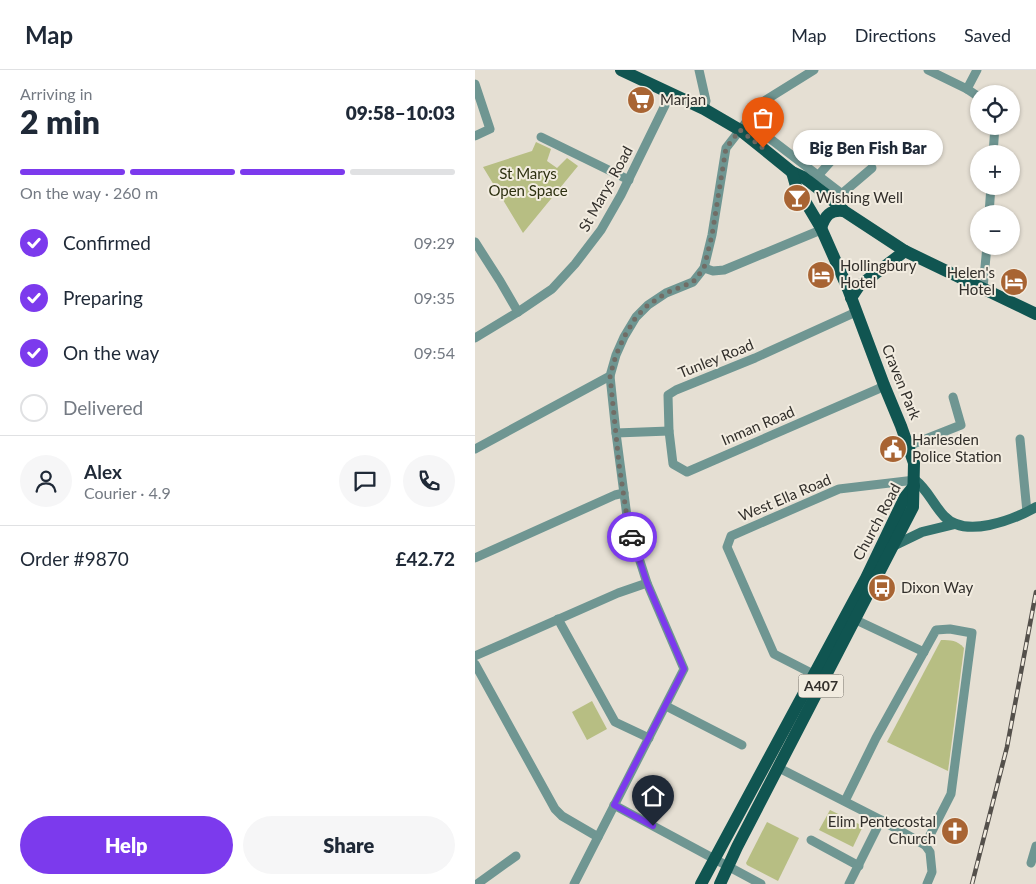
<!DOCTYPE html>
<html lang="en">
<head>
<meta charset="utf-8">
<style>
	:root { --surface:#fff; --page:#f6f6f7; --text:#1f2937; --muted:#747a83; --line:#e0e1e3; --accent:#7c3aed }
	body { margin:0; font-family:Lato,sans-serif; background:var(--page); color:var(--text); height:100vh; display:flex; flex-direction:column; font-size:19px; white-space:nowrap }
	* { box-sizing:border-box; margin:0 }
	p { font-size:16px; color:var(--muted) }
	.icon { flex:none; width:28px; height:28px; fill:none; stroke:currentColor; stroke-width:2; stroke-linecap:round; stroke-linejoin:round }
	.map { position:relative; flex:1; overflow:hidden }
	.drawer { display:flex; flex-direction:column; background:var(--surface); width:475px }
	.drawer>* { flex:none }
	.buttons { position:absolute; left:495px; top:15px; display:grid; gap:10px }
	.buttons a { display:grid; place-items:center; width:50px; height:50px; border-radius:50%; background:var(--surface); box-shadow:0 1px 4px #0004; font-size:25px }
	.pin { position:absolute; display:grid; place-items:center; width:42px; height:42px; color:#fff; margin:-51px -21px; border-radius:50% 50% 50% 0; rotate:-45deg; box-shadow:0 0 5px #0007 }
	.pin .icon { rotate:45deg }
	.courier { position:absolute; display:grid; place-items:center; width:50px; height:50px; margin:-25px; border:4px solid #7c3aed; border-radius:50%; background:#fff; color:#222; box-shadow:0 1px 6px #0007 }
	.bubble { position:absolute; height:35px; border-radius:18px; background:var(--surface); box-shadow:0 1px 4px #0004; font-size:16px; font-weight:800; line-height:35px; text-align:center }
	.summary em { font-style:normal; font-weight:800 }
	.summary div { display:flex; flex-direction:column-reverse }
	.summary { display:flex; align-items:center; justify-content:space-between; height:85px; padding:0 20px }
	h1 { font-size:32px; font-weight:800; line-height:38px }
	.bar { display:grid; grid-template-columns:repeat(4,1fr); gap:8px 5px; align-content:center; height:60px; padding:0 20px }
	.bar i { height:6px; border-radius:4px; background:var(--line) }
	.bar .current { background:var(--accent) }
	.bar p { grid-column:span 4 }
	.line { display:flex; align-items:center; gap:12px; padding:0 20px; border-top:1px solid var(--line) }
	.line div { flex:1 }
	.round { display:grid; place-items:center; flex:none; width:52px; height:52px; border-radius:26px; background:var(--page) }
	ol { padding:0 20px; list-style:none }
	li { display:flex; align-items:center; gap:15px; height:55px }
	li p { margin-inline-start:auto }
	li .icon { padding:5px; border-radius:50%; background:var(--accent); color:#fff; stroke-width:4 }
	li:last-child { color:var(--muted) }
	li i { width:28px; height:28px; border:2px solid var(--line); border-radius:50% }
	.button { display:flex; gap:10px; margin-top:auto; padding:10px 20px }
	.button a { flex:1; height:58px; border-radius:30px; background:var(--accent); color:#fff; font-size:20px; font-weight:800; line-height:58px; text-align:center }
	.button a+a { background:var(--page); color:var(--text) }
	header { display:flex; align-items:center; gap:30px; box-sizing:border-box; height:70px; padding:0 25px; background:var(--surface); border-bottom:1px solid var(--line) }
	header strong { font-size:24px }
	nav { display:flex; gap:28px; margin-inline-start:auto; font-size:18px }
	main { display:flex; flex:1; min-height:0 }
	.map>svg:first-child { display:block }
</style>
</head>
<body>
<header>
<strong>Map</strong>
<nav><a>Map</a><a>Directions</a><a>Saved</a></nav>
</header>
<main>
<section class="drawer">
<div class="summary"><div><h1>2 min</h1><p>Arriving in</p></div><em>09:58–10:03</em></div>
<div class="bar"><i class="current"></i><i class="current"></i><i class="current"></i><i></i><p>On the way · 260 m</p></div>
<ol>
<li><svg class="icon" aria-label="check" viewBox="0 0 24 24"><path d="M5 12l5 5 9-10"/></svg>Confirmed<p>09:29</p></li>
<li><svg class="icon" aria-label="check" viewBox="0 0 24 24"><path d="M5 12l5 5 9-10"/></svg>Preparing<p>09:35</p></li>
<li><svg class="icon" aria-label="check" viewBox="0 0 24 24"><path d="M5 12l5 5 9-10"/></svg>On the way<p>09:54</p></li>
<li><i></i>Delivered</li>
</ol>
<div class="line" style="height:90px"><a class="round"><svg class="icon" aria-label="person" viewBox="0 0 24 24"><circle cx="12" cy="8" r="4"/><path d="M4 21q1-7 8-7t8 7"/></svg></a><div><b>Alex</b><p>Courier · 4.9</p></div><a class="round"><svg class="icon" aria-label="chat" viewBox="0 0 24 24"><path d="M4 5h16v11H9l-5 4z"/></svg></a><a class="round"><svg class="icon" aria-label="phone" viewBox="0 0 24 24"><path d="M5 4h4l2 5-3 2q2 4 5 5l2-3 5 2v4C11 20 4 13 5 4z"/></svg></a></div>
<div class="line" style="height:65px"><div>Order #9870</div><b>£42.72</b></div>
<div class="button"><a>Help</a><a>Share</a></div>
</section>
<div class="map">
<svg width="561" height="814" viewBox="0 0 561 814">
	<rect width="100%" height="100%" fill="#e5dfd3"/>
	<g fill="#b7be83">
		<path d="M 61,72 L 76,79 L 72,91 L 82,98 L 92,88 L 103,96 L 48,163 L 8,97 L 57,81 Z"/>
		<path d="M 466,570 C 476,570 482,570 489,578 L 473,701 L 412,672 Z"/>
		<path d="M 117,631 L 132,659 L 112,670 L 97,642 Z"/>
		<path d="M 355,740 L 388,756 L 378,777 L 344,760 Z"/>
		<path d="M 292,752 L 324,768 L 303,811 L 272,795 L 271,793 Z"/>
	</g>
	<g fill="none" stroke-linecap="round" stroke-linejoin="round">
		<g stroke="#6f9692" stroke-width="9">
			<path d="M 224,0 L 231,31 L 229,39"/>
			<path d="M 453,0 L 492,19 L 504,27"/>
			<path d="M 0,14 L 15,59 L 0,66"/>
			<path d="M 492,19 L 502,0"/>
			<path d="M 272,51 L 366,123"/>
			<path d="M 66,67 L 154,110"/>
			<path d="M 518,84 L 520,56"/>
			<path d="M 340,109 L 375,70"/>
			<path d="M 363,127 L 397,98"/>
			<path d="M 514,144 L 516,116"/>
			<path d="M 0,172 L 25,211 L 43,242"/>
			<path d="M 229,198 L 238,201 L 249,200 L 341,162 L 346,158"/>
			<path d="M 508,218 L 512,176"/>
			<path d="M 381,242 L 280,288 L 201,320 L 193,325 L 194,361 L 198,394 L 212,402 L 403,319 L 409,315"/>
			<path d="M 0,268 L 43,242 L 77,219 L 100,194 L 126,160 L 146,125 L 196,23"/>
			<path d="M 141,363 L 194,361"/>
			<path d="M 545,369 L 552,442"/>
			<path d="M 433,376 L 486,355 L 478,327"/>
			<path d="M 0,379 L 135,306 L 141,285 L 149,267 L 161,247 L 173,235 L 191,223 L 218,212 L 229,198 L 237,165 L 251,78 L 286,33 L 339,0"/>
			<path d="M 0,488 L 140,425 L 149,423"/>
			<path d="M 83,549 L 140,652 L 174,668"/>
			<path d="M 381,550 L 449,582"/>
			<path d="M 0,586 L 143,523 L 172,513"/>
			<path d="M 0,594 L 80,739 L 87,746 L 123,767"/>
			<path d="M 344,607 L 299,584 L 252,477 L 256,466 L 364,419 L 440,410"/>
			<path d="M 191,636 L 267,675"/>
			<path d="M 304,698 L 406,750 L 450,775 L 455,782 L 457,802 L 452,814"/>
			<path d="M 370,731 L 401,668 L 461,560 L 475,559 L 497,563 L 476,724 L 450,775"/>
			<path d="M 139,735 L 286,814"/>
			<path d="M 336,770 L 384,796"/>
			<path d="M 556,793 L 561,776"/>
			<path d="M 2,814 L 41,786"/>
			<path d="M 99,814 L 209,599 L 172,513 L 153,454 L 141,363 L 135,306"/>
			<path d="M 374,814 L 406,750"/>
		</g>
		<g stroke="#32726d" stroke-width="10">
			<path d="M 440,410 C 453,420 457,433 469,446 C 490,469 538,450 561,437"/>
			<path d="M 420,475 L 447,462 L 480,454"/>
		</g>
		<g stroke="#105551" stroke-width="12">
			<path d="M 146,0 L 229,39 L 265,60 L 317,102 L 328,107 L 353,126 L 369,141 L 430,181 L 561,244"/>
			<path d="M 346,158 C 350,146 355,139 369,141"/>
			<path d="M 376,228 L 384,216 L 430,181"/>
			<path d="M 226,814 L 391,508 L 430,427 L 439,416"/>
			<path d="M 245,814 L 262,777 L 438,437 L 439,393 L 426,356 L 409,315 L 373,219 L 346,158 L 321,116 L 317,102"/>
		</g>
		<g stroke="#54504b" stroke-width="4.5">
			<path id="rail" d="M 497,814 L 532,677 L 561,522"/>
		</g>
		<use href="#rail" stroke="#f2ece0" stroke-width="2.5" stroke-dasharray="8" stroke-linecap="butt"/>
	</g>
	<g fill="none" stroke-linecap="round" stroke-linejoin="round">
		<path stroke="#716d66" stroke-width="5" stroke-dasharray="0 9" d="M 157,467 L 153,454 L 144,394 L 135,306 L 141,285 L 149,267 L 161,247 L 173,235 L 191,223 L 218,212 L 229,198 L 237,165 L 251,78 L 265,60 L 288,78"/>
		<path stroke="#7c3aed" stroke-width="6" d="M 157,467 L 172,513 L 209,599 L 139,735 L 178,756"/>
	</g>
	<defs>
		<g id="supermarket-disc" transform="scale(1.4375)"><circle r="9.5" fill="#a86433" stroke="#f2ece0"/><path d="M-6-5.5h2.5l.6 2H6L4.5 2H-2.5L-4.4-4H-6ZM-1.5 3.2a1.3 1.3 0 1 0 .1 0ZM3 3.2a1.3 1.3 0 1 0 .1 0Z" fill="#fff"/></g>
		<g id="bar-disc" transform="scale(1.4375)"><circle r="9.5" fill="#a86433" stroke="#f2ece0"/><path d="M-6-5H6L.8 .8V4.5H3.5V6h-7V4.5H-.8V.8Z" fill="#fff"/></g>
		<g id="hotel-disc" transform="scale(1.4375)"><circle r="9.5" fill="#a86433" stroke="#f2ece0"/><path d="M-6-4.5h1.5V1H6V5H4.5V3h-9V5H-6ZM-4 0a1.8 1.8 0 1 1 3.6 0ZM.5 0V-2.5h3Q6-2.5 6 0Z" fill="#fff"/></g>
		<g id="civic-disc" transform="scale(1.4375)"><circle r="9.5" fill="#a86433" stroke="#f2ece0"/><path d="M-.6-6.5H3V-4.5H.6V-3L4-1V1h2V6H-6V1h2V-1L-.6-3ZM-1.2 2.5V6h2.4V2.5Z" fill="#fff"/></g>
		<g id="bus-disc" transform="scale(1.4375)"><circle r="9.5" fill="#a86433" stroke="#f2ece0"/><path d="M-5-6H5V4H4V6H2V4H-2V6H-4V4H-5ZM-3.5-4V0h7V-4ZM-3.5 1.2v1.5H-2V1.2ZM2 1.2v1.5H3.5V1.2Z" fill="#fff"/></g>
		<g id="church-disc" transform="scale(1.4375)"><circle r="9.5" fill="#a86433" stroke="#f2ece0"/><path d="M-1.2-6h2.4v3.5h3.3v2.4h-3.3V6h-2.4V-.1h-3.3v-2.4h3.3Z" fill="#fff"/></g>
	</defs>
	<g fill-rule="evenodd">
		<use href="#supermarket-disc" x="166" y="30"/>
		<use href="#bar-disc" x="322" y="128"/>
		<use href="#hotel-disc" x="346" y="205"/>
		<use href="#hotel-disc" x="539" y="212"/>
		<use href="#civic-disc" x="418" y="379"/>
		<use href="#bus-disc" x="407" y="518"/>
		<use href="#church-disc" x="480" y="761"/>
	</g>
	<g text-anchor="middle" stroke-width="4" stroke-linejoin="round" paint-order="stroke">
		<rect fill="#f2ece0" stroke="#6c6861" stroke-width="1" x="323.5" y="604.5" width="45" height="23" rx="4"/>
		<g font-size="14" font-weight="bold" fill="#322f2b">
			<text x="346" y="621">A407</text>
		</g>
		<g font-size="15" fill="#322f2b" stroke="#f2ece0" text-anchor="start">
			<text x="185" y="35">Marjan</text>
			<text x="341" y="133">Wishing Well</text>
			<text x="365" y="201">Hollingbury<tspan x="365" dy="17">Hotel</tspan></text>
			<text x="520" y="208" text-anchor="end">Helen's<tspan x="520" dy="17">Hotel</tspan></text>
			<text x="437" y="375">Harlesden<tspan x="437" dy="17">Police Station</tspan></text>
			<text x="426" y="523">Dixon Way</text>
			<text x="461" y="757" text-anchor="end">Elim Pentecostal<tspan x="461" dy="17">Church</tspan></text>
		</g>
		<g font-size="15" fill="#2d3010" stroke="#f2ece0">
			<text x="53" y="109">St Marys<tspan x="53" dy="17">Open Space</tspan></text>
		</g>
		<g font-size="15" fill="#322f2b" stroke="#f2ece0">
			<text transform="translate(131 119) rotate(-61)" y="5">St Marys Road</text>
			<text transform="translate(241 289) rotate(-22)" y="5">Tunley Road</text>
			<text transform="translate(426 312) rotate(68)" y="5">Craven Park</text>
			<text transform="translate(283 356) rotate(-23)" y="5">Inman Road</text>
			<text transform="translate(310 428) rotate(-23)" y="5">West Ella Road</text>
			<text transform="translate(402 452) rotate(-62)" y="5">Church Road</text>
		</g>
	</g>
</svg>
<div class="buttons">
<a><svg class="icon" aria-label="locate" viewBox="0 0 24 24"><circle cx="12" cy="12" r="6"/><path d="M12 2v4M12 18v4M2 12h4M18 12h4"/></svg></a>
<a>+</a>
<a>−</a>
</div>
<div class="pin" style="left:288px;top:78px;background:#ea580c"><svg class="icon" aria-label="bag" viewBox="0 0 24 24"><path d="M5 8h14l-1 12H6zM9 8a3 3 0 0 1 6 0"/></svg></div>
<div class="pin" style="left:178px;top:756px;background:#1f2937"><svg class="icon" aria-label="home" viewBox="0 0 24 24"><path d="M3 11l9-7 9 7M6 9v11h12V9"/></svg></div>
<div class="courier" style="left:157px;top:467px"><svg class="icon" aria-label="car" viewBox="0 0 24 24"><path d="M5 17H2v-5l4-1 3-4h7l3 4 3 1v5h-3M9 17h6M6 11h13"/><circle cx="7" cy="17" r="2"/><circle cx="17" cy="17" r="2"/></svg></div>
<div class="bubble" style="left:318px;top:60px;width:150px">Big Ben Fish Bar</div>
</div>
</main>
</body>
</html>
